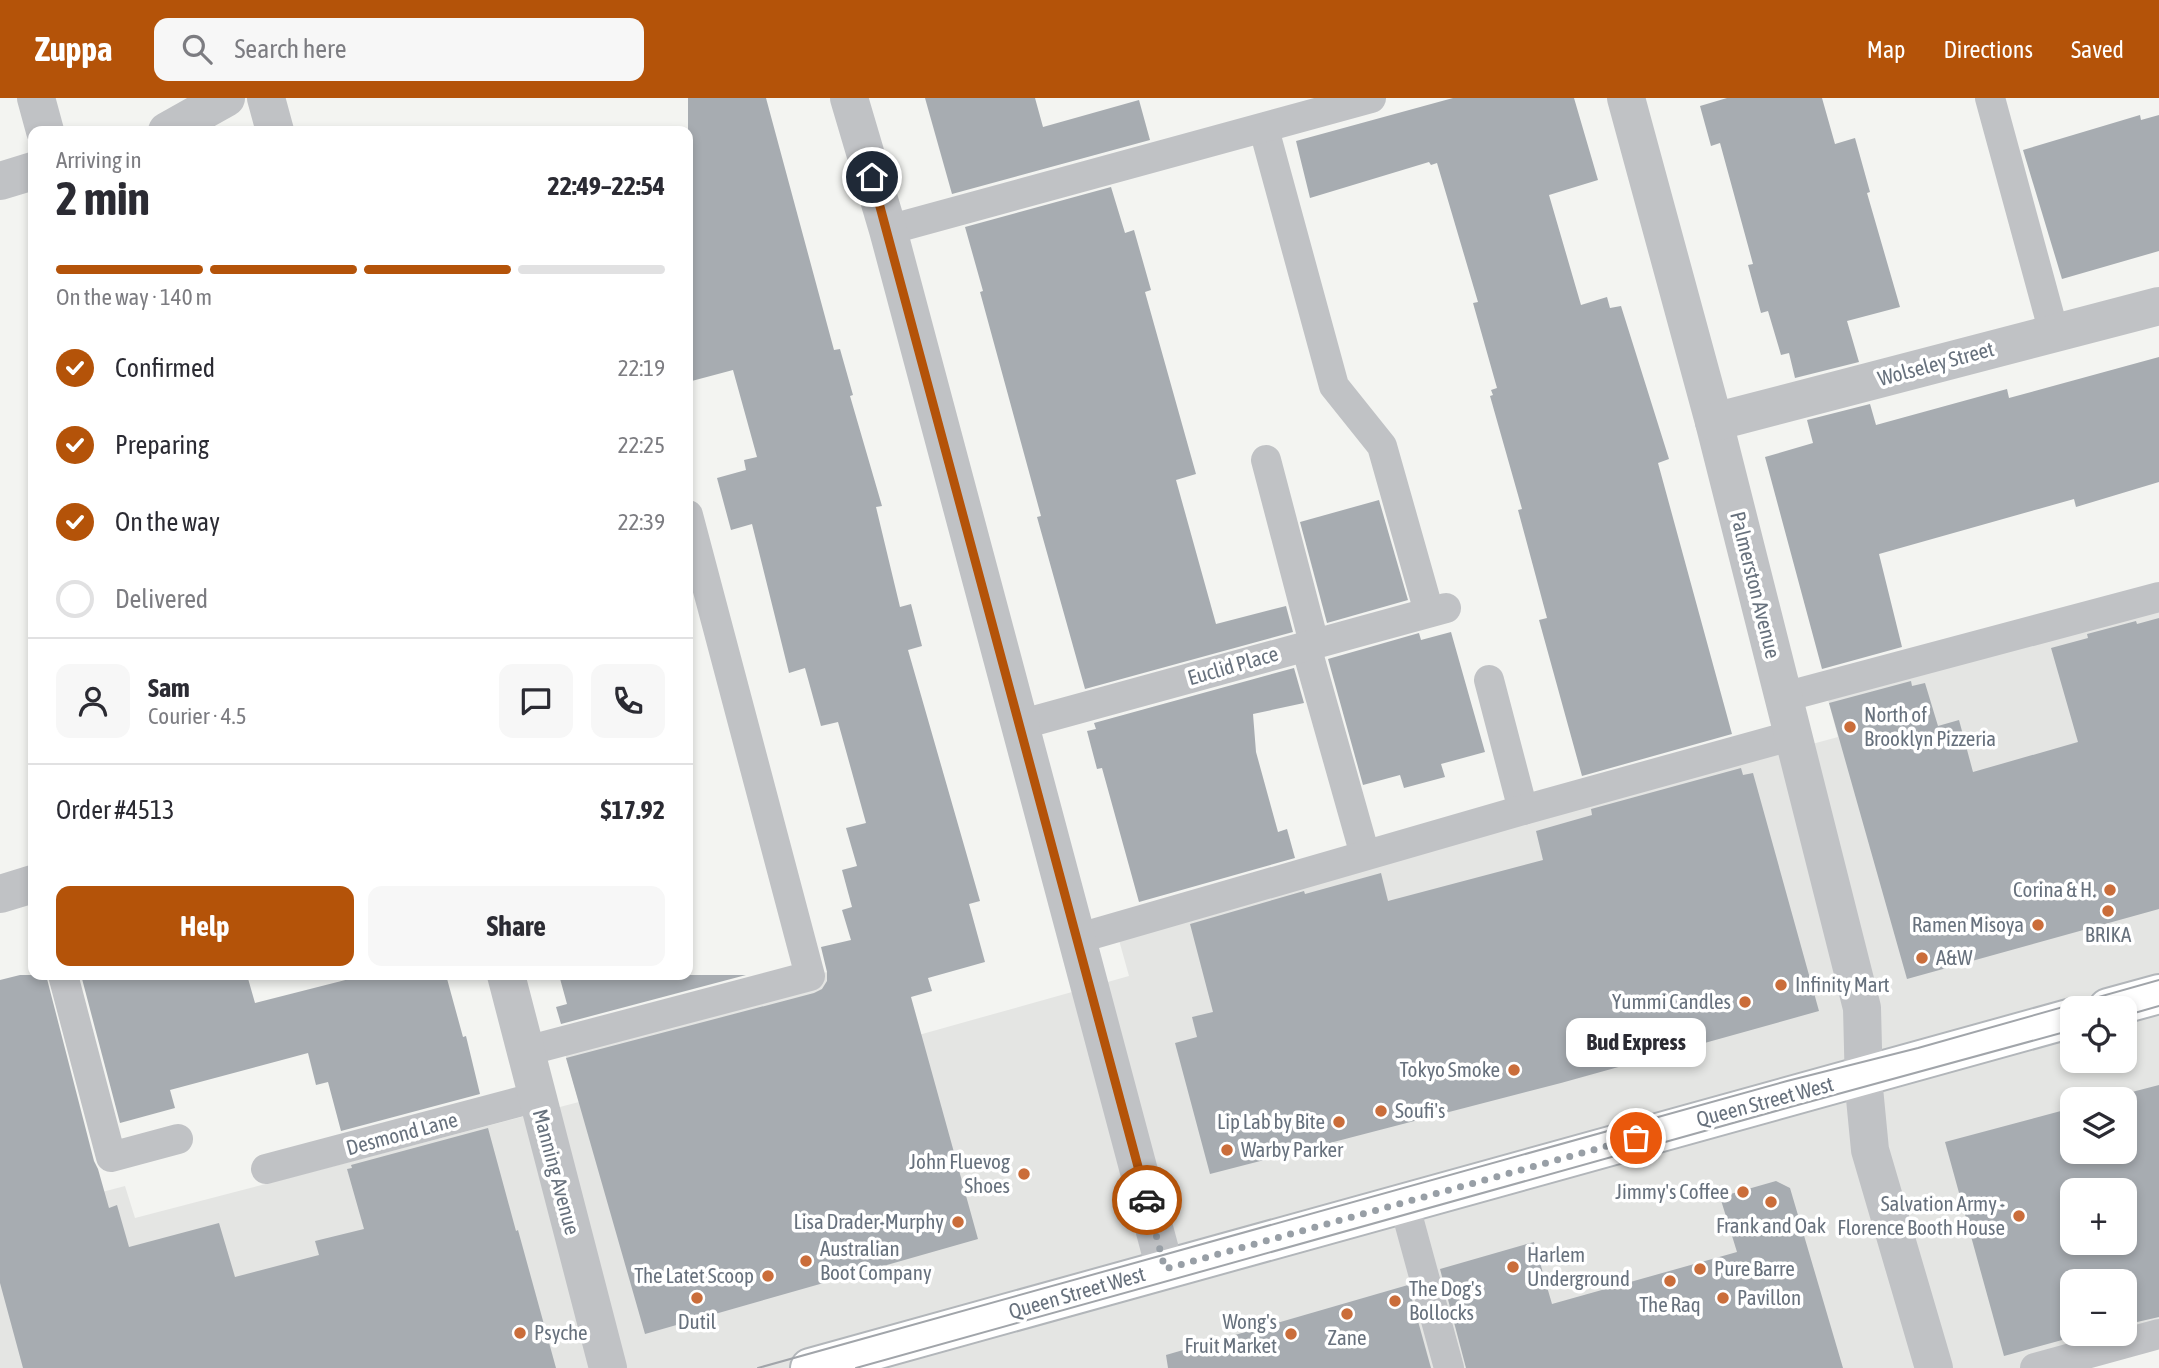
<!DOCTYPE html>
<html lang="en">
<head>
<meta charset="utf-8">
<style>
	:root { --surface:#fff; --page:#f7f7f7; --text:#2b2b33; --muted:#7c7c81; --line:#e1e1e2; --accent:#b45309 }
	body { margin:0; font-family:"Asap Condensed",sans-serif; background:var(--page); color:var(--text); height:100vh; display:flex; flex-direction:column; font-size:26px; white-space:nowrap }
	* { box-sizing:border-box; margin:0 }
	p { font-size:23px; color:var(--muted) }
	.icon { flex:none; width:38px; height:38px; fill:none; stroke:currentColor; stroke-width:2; stroke-linecap:round; stroke-linejoin:round }
	.map { position:relative; flex:1; overflow:hidden }
	.drawer { position:absolute; left:28px; top:28px; width:665px; height:854px; display:flex; flex-direction:column; background:var(--surface); border-radius:14px; box-shadow:0 4px 10px #0003 }
	.drawer>* { flex:none }
	.buttons { position:absolute; left:2060px; top:898px; display:grid; gap:14px }
	.buttons a { display:grid; place-items:center; width:77px; height:77px; border-radius:14px; background:var(--surface); box-shadow:0 4px 10px #0003; font-size:35px }
	.pin { position:absolute; display:grid; place-items:center; width:60px; height:60px; color:#fff; margin:-30px; border:4px solid #fff; border-radius:50%; box-shadow:0 2px 7px #0007 }
	.courier { position:absolute; display:grid; place-items:center; width:70px; height:70px; margin:-35px; border:5px solid #b45309; border-radius:50%; background:#fff; color:#222; box-shadow:0 2px 9px #0007 }
	.bubble { position:absolute; height:49px; border-radius:14px; background:var(--surface); box-shadow:0 4px 10px #0003; font-size:23px; font-weight:700; line-height:49px; text-align:center }
	.head em { font-style:normal; font-weight:700 }
	.head div { display:flex; flex-direction:column-reverse }
	.head { display:flex; align-items:center; justify-content:space-between; height:119px; padding:0 28px }
	h1 { font-size:46px; font-weight:700; line-height:52px }
	.bar { display:grid; grid-template-columns:repeat(4,1fr); gap:10px 7px; align-content:center; height:84px; padding:0 28px }
	.bar i { height:9px; border-radius:5px; background:var(--line) }
	.bar .current { background:var(--accent) }
	.bar p { grid-column:span 4 }
	.line { display:flex; align-items:center; gap:18px; padding:0 28px; border-top:2px solid var(--line) }
	.line div { flex:1 }
	.round { display:grid; place-items:center; flex:none; width:74px; height:74px; border-radius:14px; background:var(--page) }
	ol { padding:0 28px; list-style:none }
	li { display:flex; align-items:center; gap:21px; height:77px }
	li p { margin-inline-start:auto }
	li .icon { padding:7px; border-radius:50%; background:var(--accent); color:#fff; stroke-width:4 }
	li:last-child { color:var(--muted) }
	li i { width:38px; height:38px; border:4px solid var(--line); border-radius:50% }
	.button { display:flex; gap:14px; margin-top:auto; padding:14px 28px }
	.button a { flex:1; height:80px; border-radius:14px; background:var(--accent); color:#fff; font-size:28px; font-weight:700; line-height:80px; text-align:center }
	.button a+a { background:var(--page); color:var(--text) }
	header { display:flex; align-items:center; gap:42px; box-sizing:border-box; height:98px; padding:0 35px; background:var(--accent); color:#fff }
	header strong { font-size:33px }
	nav { display:flex; gap:38px; margin-inline-start:auto; font-size:24px }
	.search { width:490px; height:63px; background:var(--page); display:flex; align-items:center; gap:18px; box-sizing:border-box; padding:0 24px; border-radius:14px; color:var(--muted); font-size:26px }
	.map>svg:first-child { display:block }
</style>
</head>
<body>
<header>
<strong>Zuppa</strong>
<div class="search"><svg class="icon" aria-label="search" viewBox="0 0 24 24"><circle cx="10" cy="10" r="6"/><path d="M15 15l6 6"/></svg>Search here</div>
<nav><a>Map</a><a>Directions</a><a>Saved</a></nav>
</header>
<div class="map">
<svg width="2159" height="1270" viewBox="0 0 2159 1270">
	<rect width="100%" height="100%" fill="#f3f4f1"/>
	<path fill="#e4e5e3" fill-rule="evenodd" d="M 2159,509 L 2159,1246 L 2073,1270 L 0,1270 L 0,1121 L 125,1088 L 135,1120 L 579,1004 L 563,949 L 827,874 L 851,956 L 1129,878 L 1117,835 L 1838,639 L 1827,598 ZM 2072,910 L 2124,910 L 2124,962 L 2072,962 ZM 2072,1001 L 2124,1001 L 2124,1054 L 2072,1054 ZM 2072,1092 L 2124,1092 L 2124,1144 L 2072,1144 ZM 2072,1183 L 2124,1183 L 2124,1236 L 2072,1236 Z"/>
	<g fill="#a7acb1" fill-rule="evenodd">
		<path d="M 688,0 L 766,0 L 834,252 L 840,251 L 853,297 L 850,298 L 882,408 L 876,409 L 900,509 L 911,506 L 922,548 L 908,552 L 980,803 L 969,806 L 985,864 L 928,880 L 932,893 L 911,899 L 978,1141 L 645,1236 L 566,960 L 814,895 L 822,891 L 827,883 L 827,874 L 821,849 L 851,842 L 842,812 L 852,809 L 842,772 L 857,768 L 846,730 L 866,725 L 838,624 L 821,628 L 805,570 L 789,575 L 752,426 L 731,432 L 717,380 L 746,372 L 744,362 L 757,359 L 733,272 L 688,284 Z"/>
		<path d="M 925,0 L 1035,0 L 1043,29 L 1139,2 L 1150,42 L 952,96 Z"/>
		<path d="M 1453,0 L 1574,0 L 1598,82 L 1549,97 L 1581,207 L 1607,199 L 1610,210 L 1621,208 L 1669,361 L 1658,365 L 1732,636 L 1582,678 L 1539,522 L 1547,520 L 1518,412 L 1522,411 L 1490,298 L 1493,297 L 1491,292 L 1497,290 L 1473,205 L 1478,204 L 1437,65 L 1431,67 L 1429,64 L 1310,100 L 1296,43 Z"/>
		<path d="M 1727,0 L 1822,0 L 1835,46 L 1855,40 L 1870,94 L 1867,95 L 1900,209 L 1847,223 L 1859,264 L 1795,280 L 1789,255 L 1781,257 L 1768,213 L 1761,215 L 1748,167 L 1753,166 L 1720,45 L 1711,48 L 1700,8 Z"/>
		<path d="M 2140,17 L 2141,22 L 2159,17 L 2159,153 L 2062,181 L 2023,52 Z"/>
		<path d="M 1111,89 L 1125,135 L 1134,132 L 1151,192 L 1145,194 L 1196,376 L 1176,382 L 1216,526 L 1286,508 L 1293,534 L 1085,591 L 1037,419 L 1041,418 L 980,194 L 983,193 L 965,129 Z"/>
		<path d="M 2159,259 L 2159,384 L 2076,409 L 2074,401 L 1879,456 L 1902,549 L 1822,571 L 1765,359 L 1813,345 L 1807,322 L 1870,306 L 1876,327 L 2007,291 L 2009,300 Z"/>
		<path d="M 1379,402 L 1408,502 L 1327,525 L 1300,424 Z"/>
		<path d="M 2159,520 L 2159,811 L 1907,881 L 1829,605 L 1911,583 L 1912,588 L 1925,585 L 1938,628 L 1959,622 L 1973,674 L 2078,644 L 2051,550 L 2088,540 L 2087,536 L 2136,523 L 2137,526 Z"/>
		<path d="M 1451,534 L 1485,654 L 1441,666 L 1445,679 L 1404,690 L 1400,677 L 1363,687 L 1328,561 L 1419,535 L 1421,542 Z"/>
		<path d="M 1294,570 L 1304,605 L 1253,616 L 1256,654 L 1278,734 L 1287,731 L 1295,760 L 1139,804 L 1102,670 L 1097,671 L 1087,633 L 1096,631 L 1094,625 Z"/>
		<path d="M 1741,670 L 1743,677 L 1753,675 L 1819,913 L 1561,985 L 1210,1076 L 1175,945 L 1197,939 L 1192,919 L 1213,914 L 1190,826 L 1304,793 L 1305,796 L 1381,775 L 1388,803 L 1543,762 L 1536,733 L 1592,717 L 1591,711 Z"/>
		<path d="M 20,877 L 46,877 L 94,1063 L 98,1071 L 109,1110 L 117,1107 L 129,1149 L 219,1125 L 235,1179 L 319,1157 L 315,1143 L 364,1131 L 347,1071 L 352,1070 L 351,1067 L 488,1030 L 516,1133 L 518,1132 L 556,1270 L 23,1270 L 0,1185 L 0,882 Z"/>
		<path d="M 81,877 L 247,877 L 255,905 L 365,877 L 446,877 L 463,939 L 466,938 L 480,996 L 341,1033 L 328,984 L 316,987 L 308,955 L 170,992 L 175,1010 L 120,1025 Z"/>
		<path d="M 559,877 L 746,877 L 561,926 L 556,909 L 567,906 Z"/>
		<path d="M 2159,987 L 2159,1219 L 2124,1227 L 2124,1183 L 2072,1183 L 2072,1236 L 2084,1236 L 2004,1258 L 1945,1044 L 2072,1010 L 2072,1054 L 2124,1054 L 2124,1001 L 2105,1001 ZM 2072,1092 L 2124,1092 L 2124,1144 L 2072,1144 Z"/>
		<path d="M 1776,1083 L 1790,1090 L 1843,1270 L 1466,1270 L 1440,1171 L 1534,1144 L 1552,1206 L 1737,1154 L 1720,1099 Z"/>
		<path d="M 1408,1187 L 1431,1270 L 1168,1270 L 1166,1257 Z"/>
	</g>
	<g fill="none" stroke-linecap="round" stroke-linejoin="round">
		<g stroke="#b2b6ba" stroke-width="42">
			<g id="secondary">
				<path d="M 2108,910 L 2159,896"/>
				<path d="M 810,1270 L 2072,920"/>
			</g>
		</g>
		<g stroke="#c0c2c5" stroke-width="30">
			<path d="M 1990,0 L 2054,235"/>
			<path d="M 1264,31 L 1334,288 L 1382,348 L 1429,514"/>
			<path d="M 888,132 L 1371,0"/>
			<path d="M 1266,362 L 1314,545"/>
			<path d="M 1306,548 L 1365,757"/>
			<path d="M 1489,582 L 1523,712"/>
			<path d="M 1784,599 L 2159,499"/>
			<path d="M 1019,627 L 1446,510"/>
			<path d="M 1076,841 L 1523,712 L 1794,637"/>
			<path d="M 63,877 L 111,1059 L 178,1041"/>
			<path d="M 526,953 L 810,878 L 688,417"/>
			<path d="M 266,1071 L 537,999"/>
			<path d="M 1404,1105 L 1449,1270"/>
			<path d="M 2035,1270 L 2159,1236"/>
		</g>
		<g stroke="#c0c2c5" stroke-width="38">
			<path d="M 36,0 L 45,33"/>
			<path d="M 266,0 L 275,33"/>
			<path d="M 849,0 L 888,132 L 1165,1171"/>
			<path d="M 1626,0 L 1714,324 L 1862,910 L 1864,990 L 1870,1052 L 1934,1270"/>
			<path d="M 167,33 L 226,0"/>
			<path d="M 0,83 L 33,73"/>
			<path d="M 1714,324 L 2159,208"/>
			<path d="M 0,796 L 33,786"/>
			<path d="M 506,877 L 608,1270"/>
		</g>
		<use href="#secondary" stroke="#fff" stroke-width="38"/>
		<g stroke="#a1a5aa" stroke-width="2">
			<path d="M 2124,918 L 2159,908"/>
			<path d="M 758,1270 L 1787,983 L 1918,950 L 2159,882"/>
			<path d="M 856,1270 L 1794,1008 L 2072,932"/>
		</g>
	</g>
	<g fill="none" stroke-linecap="round" stroke-linejoin="round">
		<path stroke="#989fa6" stroke-width="7" stroke-dasharray="0 12.6" d="M 1147,1102 L 1165,1171 L 1636,1040"/>
		<path stroke="#b45309" stroke-width="9" d="M 872,79 L 1147,1102"/>
	</g>
	<g fill="#ca6d3a" stroke="#fff" stroke-width="2.5">
		<circle cx="1850" cy="629" r="7"/>
		<circle cx="2110" cy="792" r="7"/>
		<circle cx="2108" cy="813" r="7"/>
		<circle cx="2038" cy="827" r="7"/>
		<circle cx="1922" cy="860" r="7"/>
		<circle cx="1781" cy="887" r="7"/>
		<circle cx="1745" cy="904" r="7"/>
		<circle cx="1514" cy="972" r="7"/>
		<circle cx="1381" cy="1013" r="7"/>
		<circle cx="1339" cy="1024" r="7"/>
		<circle cx="1227" cy="1052" r="7"/>
		<circle cx="1024" cy="1076" r="7"/>
		<circle cx="1743" cy="1094" r="7"/>
		<circle cx="1771" cy="1104" r="7"/>
		<circle cx="2019" cy="1118" r="7"/>
		<circle cx="958" cy="1124" r="7"/>
		<circle cx="806" cy="1163" r="7"/>
		<circle cx="1513" cy="1169" r="7"/>
		<circle cx="1700" cy="1171" r="7"/>
		<circle cx="768" cy="1178" r="7"/>
		<circle cx="1670" cy="1183" r="7"/>
		<circle cx="697" cy="1200" r="7"/>
		<circle cx="1723" cy="1200" r="7"/>
		<circle cx="1395" cy="1203" r="7"/>
		<circle cx="1347" cy="1216" r="7"/>
		<circle cx="520" cy="1235" r="7"/>
		<circle cx="1291" cy="1236" r="7"/>
	</g>
	<g text-anchor="middle" stroke-width="7" stroke-linejoin="round" paint-order="stroke">
		<g font-size="21" fill="#67717d" stroke="#fff">
			<text transform="translate(1936 266) rotate(-15)" y="7">Wolseley Street</text>
			<text transform="translate(1755 487) rotate(76)" y="7">Palmerston Avenue</text>
			<text transform="translate(1233 568) rotate(-16)" y="7">Euclid Place</text>
			<text transform="translate(1765 1004) rotate(-15)" y="7">Queen Street West</text>
			<text transform="translate(402 1036) rotate(-15)" y="7">Desmond Lane</text>
			<text transform="translate(556 1074) rotate(75)" y="7">Manning Avenue</text>
			<text transform="translate(1077 1195) rotate(-16)" y="7">Queen Street West</text>
		</g>
		<g font-size="21" fill="#67717d" stroke="#fff" text-anchor="start">
			<text x="1864" y="624">North of<tspan x="1864" dy="24">Brooklyn Pizzeria</tspan></text>
			<text x="2096" y="799" text-anchor="end">Corina &amp; H.</text>
			<text x="2024" y="834" text-anchor="end">Ramen Misoya</text>
			<text x="2108" y="844" text-anchor="middle">BRIKA</text>
			<text x="1936" y="867">A&amp;W</text>
			<text x="1795" y="894">Infinity Mart</text>
			<text x="1731" y="911" text-anchor="end">Yummi Candles</text>
			<text x="1500" y="979" text-anchor="end">Tokyo Smoke</text>
			<text x="1395" y="1020">Soufi's</text>
			<text x="1325" y="1031" text-anchor="end">Lip Lab by Bite</text>
			<text x="1241" y="1059">Warby Parker</text>
			<text x="1010" y="1071" text-anchor="end">John Fluevog<tspan x="1010" dy="24">Shoes</tspan></text>
			<text x="1729" y="1101" text-anchor="end">Jimmy's Coffee</text>
			<text x="2005" y="1113" text-anchor="end">Salvation Army -<tspan x="2005" dy="24">Florence Booth House</tspan></text>
			<text x="944" y="1131" text-anchor="end">Lisa Drader-Murphy</text>
			<text x="1771" y="1135" text-anchor="middle">Frank and Oak</text>
			<text x="820" y="1158">Australian<tspan x="820" dy="24">Boot Company</tspan></text>
			<text x="1527" y="1164">Harlem<tspan x="1527" dy="24">Underground</tspan></text>
			<text x="1714" y="1178">Pure Barre</text>
			<text x="754" y="1185" text-anchor="end">The Latet Scoop</text>
			<text x="1409" y="1198">The Dog's<tspan x="1409" dy="24">Bollocks</tspan></text>
			<text x="1737" y="1207">Pavillon</text>
			<text x="1670" y="1214" text-anchor="middle">The Raq</text>
			<text x="697" y="1231" text-anchor="middle">Dutil</text>
			<text x="1277" y="1231" text-anchor="end">Wong's<tspan x="1277" dy="24">Fruit Market</tspan></text>
			<text x="534" y="1242">Psyche</text>
			<text x="1347" y="1247" text-anchor="middle">Zane</text>
		</g>
	</g>
</svg>
<div class="buttons">
<a><svg class="icon" aria-label="locate" viewBox="0 0 24 24"><circle cx="12" cy="12" r="6"/><path d="M12 2v4M12 18v4M2 12h4M18 12h4"/></svg></a>
<a><svg class="icon" aria-label="layers" viewBox="0 0 24 24"><path d="M12 4l9 5-9 5-9-5zM3 14l9 5 9-5"/></svg></a>
<a>+</a>
<a>−</a>
</div>
<div class="pin" style="left:1636px;top:1040px;background:#ea580c"><svg class="icon" aria-label="bag" viewBox="0 0 24 24"><path d="M5 8h14l-1 12H6zM9 8a3 3 0 0 1 6 0"/></svg></div>
<div class="pin" style="left:872px;top:79px;background:#1f2937"><svg class="icon" aria-label="home" viewBox="0 0 24 24"><path d="M3 11l9-7 9 7M6 9v11h12V9"/></svg></div>
<div class="courier" style="left:1147px;top:1102px"><svg class="icon" aria-label="car" viewBox="0 0 24 24"><path d="M5 17H2v-5l4-1 3-4h7l3 4 3 1v5h-3M9 17h6M6 11h13"/><circle cx="7" cy="17" r="2"/><circle cx="17" cy="17" r="2"/></svg></div>
<div class="bubble" style="left:1566px;top:920px;width:140px">Bud Express</div>
<section class="drawer">
<div class="head"><div><h1>2 min</h1><p>Arriving in</p></div><em>22:49–22:54</em></div>
<div class="bar"><i class="current"></i><i class="current"></i><i class="current"></i><i></i><p>On the way · 140 m</p></div>
<ol>
<li><svg class="icon" aria-label="check" viewBox="0 0 24 24"><path d="M5 12l5 5 9-10"/></svg>Confirmed<p>22:19</p></li>
<li><svg class="icon" aria-label="check" viewBox="0 0 24 24"><path d="M5 12l5 5 9-10"/></svg>Preparing<p>22:25</p></li>
<li><svg class="icon" aria-label="check" viewBox="0 0 24 24"><path d="M5 12l5 5 9-10"/></svg>On the way<p>22:39</p></li>
<li><i></i>Delivered</li>
</ol>
<div class="line" style="height:126px"><a class="round"><svg class="icon" aria-label="person" viewBox="0 0 24 24"><circle cx="12" cy="8" r="4"/><path d="M4 21q1-7 8-7t8 7"/></svg></a><div><b>Sam</b><p>Courier · 4.5</p></div><a class="round"><svg class="icon" aria-label="chat" viewBox="0 0 24 24"><path d="M4 5h16v11H9l-5 4z"/></svg></a><a class="round"><svg class="icon" aria-label="phone" viewBox="0 0 24 24"><path d="M5 4h4l2 5-3 2q2 4 5 5l2-3 5 2v4C11 20 4 13 5 4z"/></svg></a></div>
<div class="line" style="height:91px"><div>Order #4513</div><b>$17.92</b></div>
<div class="button"><a>Help</a><a>Share</a></div>
</section>
</div>
</body>
</html>
